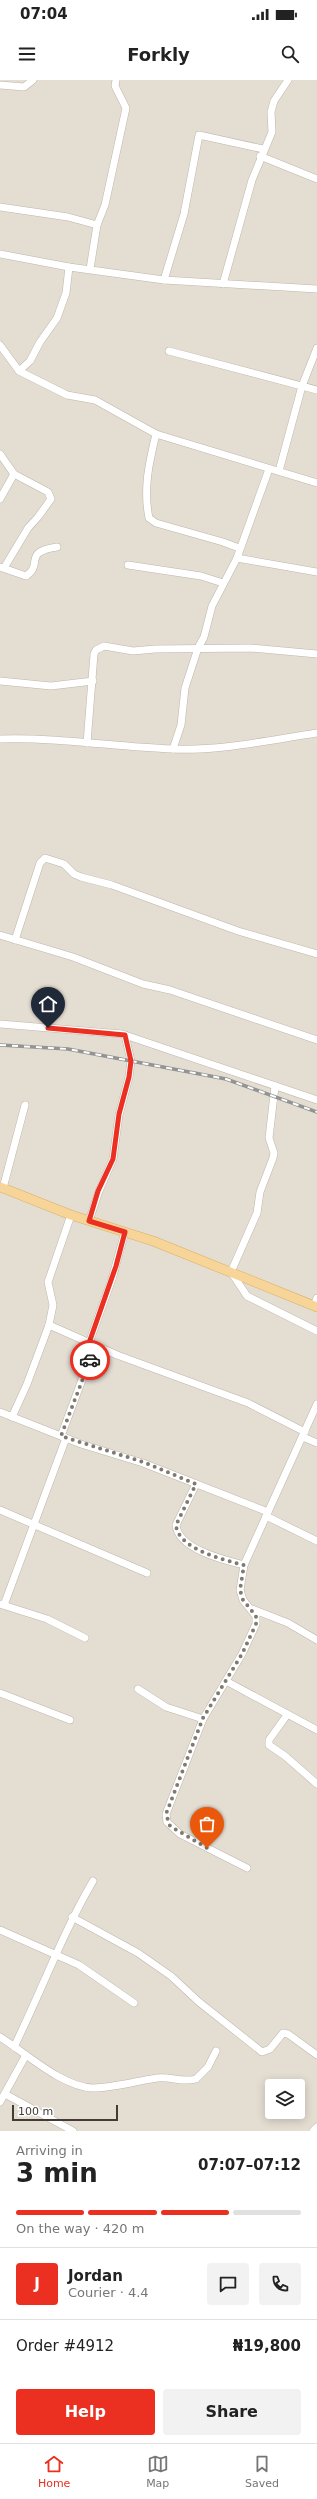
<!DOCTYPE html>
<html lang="en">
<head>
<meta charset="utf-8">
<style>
	:root { --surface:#fff; --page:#f2f2f2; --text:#222; --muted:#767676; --line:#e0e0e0; --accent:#eb3021 }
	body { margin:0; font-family:"DejaVu Sans",sans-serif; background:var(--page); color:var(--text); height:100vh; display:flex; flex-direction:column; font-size:15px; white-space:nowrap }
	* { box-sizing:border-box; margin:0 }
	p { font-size:13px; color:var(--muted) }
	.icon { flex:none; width:22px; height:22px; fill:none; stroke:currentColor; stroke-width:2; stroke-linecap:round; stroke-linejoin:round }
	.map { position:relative; height:2051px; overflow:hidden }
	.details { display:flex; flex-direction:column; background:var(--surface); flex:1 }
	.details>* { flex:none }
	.fabs { position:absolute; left:265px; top:1999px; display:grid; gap:8px }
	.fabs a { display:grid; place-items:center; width:40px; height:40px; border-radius:4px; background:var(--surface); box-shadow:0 2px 10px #0003; font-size:20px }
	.scale { position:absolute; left:12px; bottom:10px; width:106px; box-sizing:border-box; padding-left:4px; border:2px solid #423c34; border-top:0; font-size:11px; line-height:14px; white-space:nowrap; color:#423c34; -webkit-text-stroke:3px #fff; paint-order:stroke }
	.pin { position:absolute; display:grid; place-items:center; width:34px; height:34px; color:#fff; margin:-41px -17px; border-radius:50% 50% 50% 0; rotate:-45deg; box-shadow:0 0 4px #0007 }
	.pin .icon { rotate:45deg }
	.courier { position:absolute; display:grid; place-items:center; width:40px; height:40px; margin:-20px; border:3px solid #eb3021; border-radius:50%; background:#fff; color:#222; box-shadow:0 1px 5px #0007 }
	.overview em { font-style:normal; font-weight:800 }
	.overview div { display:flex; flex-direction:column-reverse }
	.overview { display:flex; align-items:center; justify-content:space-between; height:68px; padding:0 16px }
	h1 { font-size:26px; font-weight:800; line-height:30px }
	.bar { display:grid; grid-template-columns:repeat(4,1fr); gap:6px 4px; align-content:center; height:48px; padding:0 16px }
	.bar i { height:5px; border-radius:3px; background:var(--line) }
	.bar .selected { background:var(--accent) }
	.bar p { grid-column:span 4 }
	.line { display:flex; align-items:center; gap:10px; padding:0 16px; border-top:1px solid var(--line) }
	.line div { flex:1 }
	.round { display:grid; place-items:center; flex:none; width:42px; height:42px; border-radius:4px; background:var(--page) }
	.primary-button { display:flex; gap:8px; margin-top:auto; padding:8px 16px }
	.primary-button a { flex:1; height:46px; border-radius:4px; background:var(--accent); color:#fff; font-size:16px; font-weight:800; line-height:46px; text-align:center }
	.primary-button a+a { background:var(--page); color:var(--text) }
	.status { display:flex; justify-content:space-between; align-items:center; height:28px; padding:0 20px; background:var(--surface); direction:ltr }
	.status svg { height:11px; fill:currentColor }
	header { display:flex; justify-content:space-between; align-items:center; height:52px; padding:0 16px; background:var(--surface); font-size:18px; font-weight:800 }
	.dock { display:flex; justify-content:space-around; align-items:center; height:56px; border-top:1px solid var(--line); background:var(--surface); font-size:11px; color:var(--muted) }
	.dock a { display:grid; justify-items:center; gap:2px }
	.dock .selected { color:var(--accent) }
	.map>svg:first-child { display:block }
</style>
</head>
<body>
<div class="status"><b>07:04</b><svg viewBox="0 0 49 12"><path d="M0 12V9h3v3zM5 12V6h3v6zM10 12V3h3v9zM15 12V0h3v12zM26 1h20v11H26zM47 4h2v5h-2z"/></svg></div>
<header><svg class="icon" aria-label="menu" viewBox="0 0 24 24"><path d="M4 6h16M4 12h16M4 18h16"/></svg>Forkly<svg class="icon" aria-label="search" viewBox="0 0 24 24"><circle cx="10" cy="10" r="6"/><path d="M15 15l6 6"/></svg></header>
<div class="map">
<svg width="317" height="2051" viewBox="0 0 317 2051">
	<rect width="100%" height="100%" fill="#f1ece4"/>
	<path fill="#e4ddd2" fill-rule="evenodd" d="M 0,0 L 317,0 L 317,2051 L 0,2051 ZM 272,2006 L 298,2006 L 298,2032 L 272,2032 Z"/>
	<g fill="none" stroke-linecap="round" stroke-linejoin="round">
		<g stroke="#beb6aa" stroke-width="8">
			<g id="minor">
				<path d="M 0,5 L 24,7 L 33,0"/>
				<path d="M 260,76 L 317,99"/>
				<path d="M 0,127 L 68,137 L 97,145"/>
				<path d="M 0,174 L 69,187 L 164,200 L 317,209"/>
				<path d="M 90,189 L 97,145 L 105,125 L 126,28 L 115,6 L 116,0"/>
				<path d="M 164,200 L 184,134 L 199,55 L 263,69"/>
				<path d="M 223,204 L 252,100 L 272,52 L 271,32 L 274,21 L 288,0"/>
				<path d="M 0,265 L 19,291 L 67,315 L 95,320 L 156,354 L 317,403"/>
				<path d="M 169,271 L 317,310"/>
				<path d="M 19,291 L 30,281 L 40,262 L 57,238 L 66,213 L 69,187"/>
				<path d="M 156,354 C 149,383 143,409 149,438 L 156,443 L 223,462 L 239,468"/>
				<path d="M 0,374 L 14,394 L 0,419"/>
				<path d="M 279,391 L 302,306 L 317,268"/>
				<path d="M 237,478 L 317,492"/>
				<path d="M 128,485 L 201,496 L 223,503"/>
				<path d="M 0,487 L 26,496 C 44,484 22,472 57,467"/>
				<path d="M 4,488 L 28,448 L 38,437 L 51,419 L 48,412 L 14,394"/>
				<path d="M 0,601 L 51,606 L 93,601"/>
				<path d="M 0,659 C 58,657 115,667 172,669 C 221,671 270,660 317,653"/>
				<path d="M 87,663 L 94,574 L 96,570 L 104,566 L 133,571 L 155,569 L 250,568 L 317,574"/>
				<path d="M 173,669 L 181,645 L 185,608 L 198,568 L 204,557 L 212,526 L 237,478 L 269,389"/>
				<path d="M 0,855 L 73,877 L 143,904 L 170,910 L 317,960"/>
				<path d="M 15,860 L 40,783 L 45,778 L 64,784 L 74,794 L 81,797 L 112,805 L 238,851 L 317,874"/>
				<path d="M 0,944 L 122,954 L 317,1020"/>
				<path d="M 275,1006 L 269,1058 L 274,1073 L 273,1078 L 260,1112 L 257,1133 L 231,1192 L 247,1216 L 317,1251"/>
				<path d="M 3,1108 L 25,1025"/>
				<path d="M 89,1141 L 99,1111 L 113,1079 L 119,1035 L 129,997 L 131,981 L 125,955"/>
				<path d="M 314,1226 L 317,1218"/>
				<path d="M 49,1245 L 117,1275 L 248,1323 L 305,1352"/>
				<path d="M 89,1263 L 112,1199 L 125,1152"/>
				<path d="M 0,1332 L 81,1364 L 143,1383 L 268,1432"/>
				<path d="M 12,1337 L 27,1304 L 49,1245 L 53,1225 L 48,1202 L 71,1135"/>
				<path d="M 61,1356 L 95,1265"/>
				<path d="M 303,1357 L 317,1363"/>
				<path d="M 196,1404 L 176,1445 C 178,1469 224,1480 244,1485"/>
				<path d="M 0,1430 L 147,1493"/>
				<path d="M 266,1436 L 317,1461"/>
				<path d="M 0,1524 L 47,1539 L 85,1558"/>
				<path d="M 4,1525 L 66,1358"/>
				<path d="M 252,1529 L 288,1543 L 317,1560"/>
				<path d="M 226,1601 L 317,1650"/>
				<path d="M 138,1609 L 166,1627 L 203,1639"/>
				<path d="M 0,1613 L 70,1640"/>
				<path d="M 287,1635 L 269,1660 L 269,1665 L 285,1676 L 317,1704"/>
				<path d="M 247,1788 L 180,1754 L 167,1742 L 166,1734 L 203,1639 L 242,1574 L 256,1544 L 256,1536 L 243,1520 L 240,1510 L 244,1485 L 317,1324"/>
				<path d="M 72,1837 L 138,1873 L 171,1896 L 199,1922 L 262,1972 L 270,1969 L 283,1953 L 288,1954 L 317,1975"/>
				<path d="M 0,1850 L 79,1885 L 134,1923"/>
				<path d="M 0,1957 C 26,1973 62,2007 93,2008 C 112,2008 137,2001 157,1998 C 170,1996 182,2003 196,1999 L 208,1987 L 216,1971"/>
				<path d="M 14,1967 C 41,1912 62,1854 93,1801"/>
				<path d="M 5,2014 L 73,2051"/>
				<path d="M 0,2022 L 26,1975"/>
				<path d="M 313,2051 L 317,2047"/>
			</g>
		</g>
		<g stroke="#daaf68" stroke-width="10">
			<path id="major" d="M 0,1107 L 71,1135 L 153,1161 L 317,1227"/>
		</g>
		<use href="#minor" stroke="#fff" stroke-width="7"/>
		<use href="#major" stroke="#f7d497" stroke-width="9"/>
		<g stroke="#939393" stroke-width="3.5">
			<path id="rail" d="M 0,965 L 68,969 L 226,999 L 317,1032"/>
		</g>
		<use href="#rail" stroke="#fff" stroke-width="2" stroke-dasharray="6" stroke-linecap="butt"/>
	</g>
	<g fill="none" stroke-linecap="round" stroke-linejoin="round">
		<path stroke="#7f7a72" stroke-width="4" stroke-dasharray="0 7.2" d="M 90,1280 L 61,1356 L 143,1382 L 196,1404 L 176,1445 C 178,1469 224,1480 244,1485 L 240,1510 L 243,1520 L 256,1536 L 256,1544 L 242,1574 L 203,1638 L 166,1734 L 170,1746 L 207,1768"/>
		<path stroke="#eb3021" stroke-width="5" d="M 48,948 L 125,955 L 131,981 L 129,997 L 119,1034 L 113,1079 L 98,1111 L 89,1141 L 125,1152 L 116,1186 L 89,1263 L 95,1266 L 90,1280"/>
	</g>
</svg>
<div class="fabs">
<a><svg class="icon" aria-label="layers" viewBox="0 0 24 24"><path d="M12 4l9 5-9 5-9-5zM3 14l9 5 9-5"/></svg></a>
</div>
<div class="scale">100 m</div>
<div class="pin" style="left:207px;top:1768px;background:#ea580c"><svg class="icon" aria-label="bag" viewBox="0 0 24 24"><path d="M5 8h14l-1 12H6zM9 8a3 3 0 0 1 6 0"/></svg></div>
<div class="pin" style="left:48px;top:948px;background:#1f2937"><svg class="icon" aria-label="home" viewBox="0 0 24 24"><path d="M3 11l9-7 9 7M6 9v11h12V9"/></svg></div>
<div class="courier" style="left:90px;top:1280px"><svg class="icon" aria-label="car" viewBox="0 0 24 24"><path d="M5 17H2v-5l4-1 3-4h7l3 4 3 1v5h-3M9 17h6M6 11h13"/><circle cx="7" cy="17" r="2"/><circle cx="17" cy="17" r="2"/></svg></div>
</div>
<section class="details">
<div class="overview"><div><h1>3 min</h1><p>Arriving in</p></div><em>07:07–07:12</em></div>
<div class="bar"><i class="selected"></i><i class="selected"></i><i class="selected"></i><i></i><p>On the way · 420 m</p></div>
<div class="line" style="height:72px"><b class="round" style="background:var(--accent);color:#fff">J</b><div><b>Jordan</b><p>Courier · 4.4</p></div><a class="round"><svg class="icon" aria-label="chat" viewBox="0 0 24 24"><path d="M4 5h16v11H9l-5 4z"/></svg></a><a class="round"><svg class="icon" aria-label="phone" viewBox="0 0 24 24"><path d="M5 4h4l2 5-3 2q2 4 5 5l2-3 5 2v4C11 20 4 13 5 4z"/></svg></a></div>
<div class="line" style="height:52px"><div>Order #4912</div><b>₦19,800</b></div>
<div class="primary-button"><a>Help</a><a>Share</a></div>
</section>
<nav class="dock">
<a class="selected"><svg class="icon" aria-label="home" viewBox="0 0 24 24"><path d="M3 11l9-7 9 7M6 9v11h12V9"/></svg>Home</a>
<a><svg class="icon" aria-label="map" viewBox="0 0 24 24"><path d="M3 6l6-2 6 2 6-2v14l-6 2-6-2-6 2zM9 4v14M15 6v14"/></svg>Map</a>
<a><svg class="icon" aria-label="saved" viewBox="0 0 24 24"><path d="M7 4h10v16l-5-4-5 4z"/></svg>Saved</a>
</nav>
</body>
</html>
